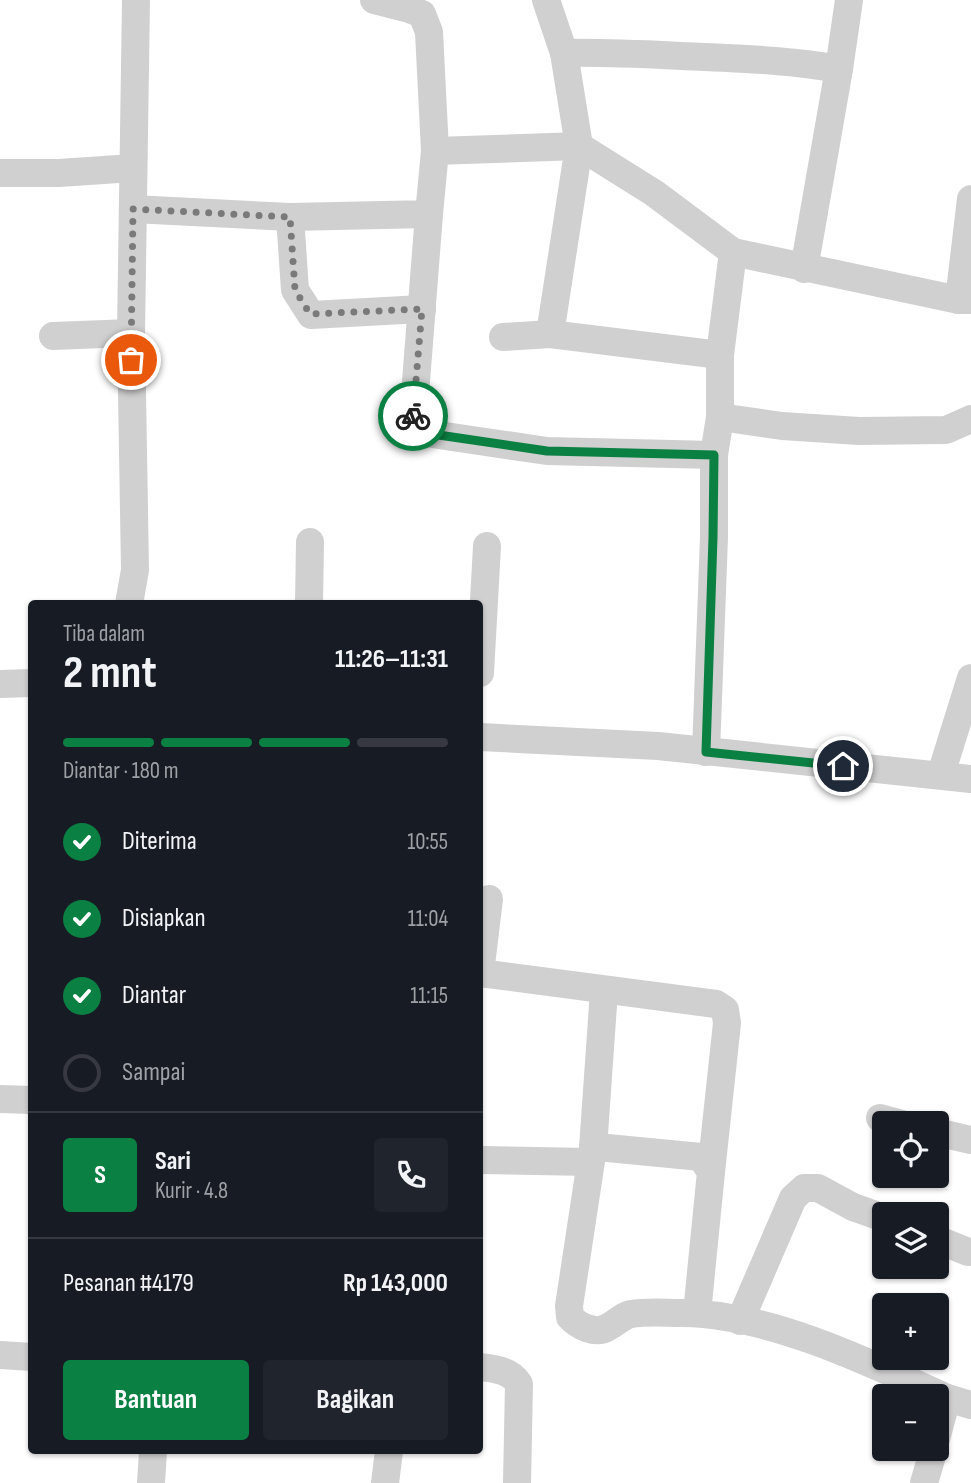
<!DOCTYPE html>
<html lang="id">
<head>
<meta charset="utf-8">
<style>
	:root { --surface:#171b24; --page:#20242c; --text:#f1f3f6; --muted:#9ea1a6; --line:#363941; --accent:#0b8043 }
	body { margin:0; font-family:"Sofia Sans Condensed",sans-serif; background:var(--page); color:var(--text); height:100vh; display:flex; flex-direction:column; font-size:26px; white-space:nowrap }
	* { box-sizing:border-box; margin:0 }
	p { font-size:23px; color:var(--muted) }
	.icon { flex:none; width:38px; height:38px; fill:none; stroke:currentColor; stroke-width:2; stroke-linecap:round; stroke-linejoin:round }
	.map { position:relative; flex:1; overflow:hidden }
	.details { position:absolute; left:28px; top:600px; width:455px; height:854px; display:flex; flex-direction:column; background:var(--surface); border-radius:7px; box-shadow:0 2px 5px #0004 }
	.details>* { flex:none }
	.controls { position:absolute; left:872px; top:1111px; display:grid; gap:14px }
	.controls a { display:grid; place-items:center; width:77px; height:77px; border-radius:7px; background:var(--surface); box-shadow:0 2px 5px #0004; font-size:35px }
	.pin { position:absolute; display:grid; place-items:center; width:60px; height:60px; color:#fff; margin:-30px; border:4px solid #fff; border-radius:50%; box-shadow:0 2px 7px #0007 }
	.courier { position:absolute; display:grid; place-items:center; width:70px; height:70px; margin:-35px; border:5px solid #0b8043; border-radius:50%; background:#fff; color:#222; box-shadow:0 2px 9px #0007 }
	.overview em { font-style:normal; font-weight:700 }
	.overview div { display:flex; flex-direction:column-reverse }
	.overview { display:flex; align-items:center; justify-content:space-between; height:119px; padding:0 35px }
	h1 { font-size:46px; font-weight:700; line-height:52px }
	.bar { display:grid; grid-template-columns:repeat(4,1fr); gap:10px 7px; align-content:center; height:84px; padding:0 35px }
	.bar i { height:9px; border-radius:5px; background:var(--line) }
	.bar .selected { background:var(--accent) }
	.bar p { grid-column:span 4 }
	.line { display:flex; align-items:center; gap:18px; padding:0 35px; border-top:2px solid var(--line) }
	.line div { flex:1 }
	.round { display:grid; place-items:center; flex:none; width:74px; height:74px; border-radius:7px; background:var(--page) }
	ol { padding:0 35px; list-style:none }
	li { display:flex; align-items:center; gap:21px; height:77px }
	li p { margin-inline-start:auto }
	li .icon { padding:7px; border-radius:50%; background:var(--accent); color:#fff; stroke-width:4 }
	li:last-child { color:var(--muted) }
	li i { width:38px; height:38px; border:4px solid var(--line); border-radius:50% }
	.action { display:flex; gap:14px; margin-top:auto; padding:14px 35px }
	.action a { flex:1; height:80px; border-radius:7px; background:var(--accent); color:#fff; font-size:28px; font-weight:700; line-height:80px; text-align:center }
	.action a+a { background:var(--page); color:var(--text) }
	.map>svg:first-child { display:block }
</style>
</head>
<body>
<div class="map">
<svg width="971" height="1483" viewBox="0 0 971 1483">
	<rect width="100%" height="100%" fill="#fff"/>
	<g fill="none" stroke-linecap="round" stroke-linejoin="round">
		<g stroke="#d0d0d0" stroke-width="28">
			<path d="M 374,0 L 409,9 L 422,14 L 429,32 L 435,151"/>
			<path d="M 546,0 L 564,53 L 579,146 L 550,334"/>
			<path d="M 564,53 C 611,52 658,55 705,57 C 750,59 795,61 839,69"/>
			<path d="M 0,173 L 59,173 L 133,168"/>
			<path d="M 133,209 L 290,217 L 429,214 L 435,151 L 579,146 L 654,193 L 733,252 L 959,300 L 971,300"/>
			<path d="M 429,214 L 413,420 L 425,433 L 547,451 L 714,455"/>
			<path d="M 290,217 L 295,290 L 311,315 L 422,309"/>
			<path d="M 804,269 L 839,69 L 849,0"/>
			<path d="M 959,300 L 971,199"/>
			<path d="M 53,336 L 131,333"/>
			<path d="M 503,337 L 550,334 L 720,355"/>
			<path d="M 720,417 L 782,426 L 859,431 L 946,430 L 971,419"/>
			<path d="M 129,604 L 135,570 L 131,333 L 136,0"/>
			<path d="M 309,604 L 310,542"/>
			<path d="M 480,673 L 487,546"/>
			<path d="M 0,684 L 32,683"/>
			<path d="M 480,737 L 658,746 L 971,779"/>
			<path d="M 706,752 L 714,537 L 714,455 L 720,417 L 720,355 L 733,252"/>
			<path d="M 941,774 L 971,678"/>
			<path d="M 489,899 L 480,973 L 716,1004 L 725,1010 L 727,1023 L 711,1172"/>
			<path d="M 0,1099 L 32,1100"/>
			<path d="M 880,1118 L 902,1124"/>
			<path d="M 936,1132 L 971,1140"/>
			<path d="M 593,1148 L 604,991"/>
			<path d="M 480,1160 L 590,1162"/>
			<path d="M 936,1239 L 968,1252"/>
			<path d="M 697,1313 L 711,1172 L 701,1157 L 597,1147 L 593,1148 L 569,1306 L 570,1317 C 578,1326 596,1335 608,1327 C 616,1323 622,1316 631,1314 C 648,1311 667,1313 684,1313 C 769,1314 871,1363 947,1398 L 971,1405"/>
			<path d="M 740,1321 L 793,1198 L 804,1188 L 818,1188 L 853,1207 L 884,1218"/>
			<path d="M 0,1355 L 32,1357"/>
			<path d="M 480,1367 C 495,1369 510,1370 519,1384 L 517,1483"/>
			<path d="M 936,1439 L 947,1398"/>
			<path d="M 151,1483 L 153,1451"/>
			<path d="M 385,1483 L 389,1451"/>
			<path d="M 924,1483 L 934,1449"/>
		</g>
	</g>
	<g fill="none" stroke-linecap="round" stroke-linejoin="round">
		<path stroke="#7a7a7a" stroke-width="7" stroke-dasharray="0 12.6" d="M 131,360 L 133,209 L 290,217 L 295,290 L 310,314 L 422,309 L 413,416"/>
		<path stroke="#0b8043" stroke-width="9" d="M 413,416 L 413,420 L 425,433 L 547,451 L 714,455 L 713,537 L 706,752 L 843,766"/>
	</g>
</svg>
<div class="controls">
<a><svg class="icon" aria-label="locate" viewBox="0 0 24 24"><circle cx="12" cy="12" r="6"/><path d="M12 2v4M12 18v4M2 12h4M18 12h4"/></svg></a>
<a><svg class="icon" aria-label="layers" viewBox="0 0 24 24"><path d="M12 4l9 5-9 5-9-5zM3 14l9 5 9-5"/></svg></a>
<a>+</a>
<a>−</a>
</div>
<div class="pin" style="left:131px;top:360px;background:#ea580c"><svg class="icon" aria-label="bag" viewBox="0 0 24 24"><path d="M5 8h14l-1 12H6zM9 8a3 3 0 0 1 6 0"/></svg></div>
<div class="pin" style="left:843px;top:766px;background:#1f2937"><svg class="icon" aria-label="home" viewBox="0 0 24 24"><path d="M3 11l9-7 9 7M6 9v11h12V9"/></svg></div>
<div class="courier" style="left:413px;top:416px"><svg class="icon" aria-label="bike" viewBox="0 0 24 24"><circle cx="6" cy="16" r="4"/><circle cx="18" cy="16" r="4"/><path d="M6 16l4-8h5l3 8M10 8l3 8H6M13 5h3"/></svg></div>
<section class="details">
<div class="overview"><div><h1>2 mnt</h1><p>Tiba dalam</p></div><em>11:26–11:31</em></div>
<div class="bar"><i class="selected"></i><i class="selected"></i><i class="selected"></i><i></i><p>Diantar · 180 m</p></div>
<ol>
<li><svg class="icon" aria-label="check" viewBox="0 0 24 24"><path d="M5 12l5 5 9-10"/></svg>Diterima<p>10:55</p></li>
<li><svg class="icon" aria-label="check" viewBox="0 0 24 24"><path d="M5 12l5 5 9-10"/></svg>Disiapkan<p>11:04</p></li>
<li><svg class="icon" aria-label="check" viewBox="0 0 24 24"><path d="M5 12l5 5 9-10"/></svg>Diantar<p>11:15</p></li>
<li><i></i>Sampai</li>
</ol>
<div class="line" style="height:126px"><b class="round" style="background:var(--accent);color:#fff">S</b><div><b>Sari</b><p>Kurir · 4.8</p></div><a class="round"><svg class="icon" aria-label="phone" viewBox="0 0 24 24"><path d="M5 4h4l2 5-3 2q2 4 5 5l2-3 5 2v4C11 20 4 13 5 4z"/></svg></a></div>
<div class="line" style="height:91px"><div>Pesanan #4179</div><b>Rp 143,000</b></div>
<div class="action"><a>Bantuan</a><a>Bagikan</a></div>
</section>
</div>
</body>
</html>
